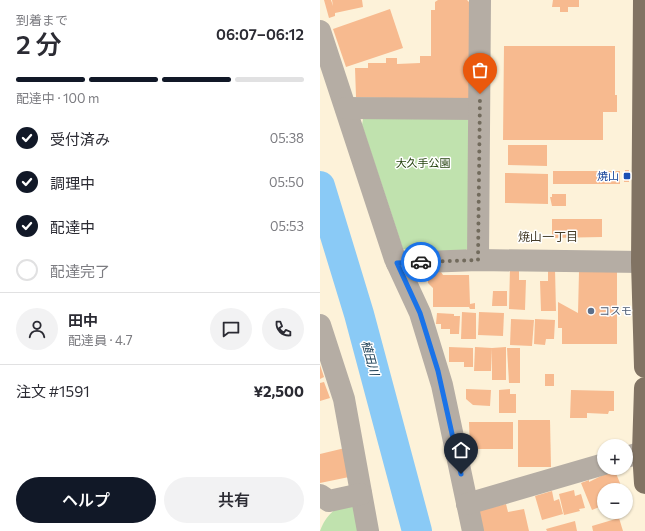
<!DOCTYPE html>
<html lang="ja">
<head>
<meta charset="utf-8">
<style>
	:root { --surface:#fff; --page:#f2f2f3; --text:#2b2b33; --muted:#7c7c81; --line:#e1e1e2; --accent:#111827 }
	body { margin:0; font-family:Commissioner,"Noto Sans JP",sans-serif; background:var(--page); color:var(--text); height:100vh; display:flex; flex-direction:column; font-size:15px; white-space:nowrap }
	* { box-sizing:border-box; margin:0 }
	p { font-size:13px; color:var(--muted) }
	.icon { flex:none; width:22px; height:22px; fill:none; stroke:currentColor; stroke-width:2; stroke-linecap:round; stroke-linejoin:round }
	.map { position:relative; flex:1; overflow:hidden }
	.sheet { display:flex; flex-direction:column; background:var(--surface); width:320px }
	.sheet>* { flex:none }
	.buttons { position:absolute; left:277px; top:439px; display:grid; gap:8px }
	.buttons a { display:grid; place-items:center; width:36px; height:36px; border-radius:50%; background:var(--surface); box-shadow:0 1px 3px #0004; font-size:20px }
	.pin { position:absolute; display:grid; place-items:center; width:34px; height:34px; color:#fff; margin:-41px -17px; border-radius:50% 50% 50% 0; rotate:-45deg; box-shadow:0 0 4px #0007 }
	.pin .icon { rotate:45deg }
	.courier { position:absolute; display:grid; place-items:center; width:40px; height:40px; margin:-20px; border:3px solid #1a73e8; border-radius:50%; background:#fff; color:#222; box-shadow:0 1px 5px #0007 }
	.overview em { font-style:normal; font-weight:600 }
	.overview div { display:flex; flex-direction:column-reverse }
	.overview { display:flex; align-items:center; justify-content:space-between; height:68px; padding:0 16px }
	h1 { font-size:26px; font-weight:600; line-height:30px }
	.bar { display:grid; grid-template-columns:repeat(4,1fr); gap:6px 4px; align-content:center; height:48px; padding:0 16px }
	.bar i { height:5px; border-radius:3px; background:var(--line) }
	.bar .current { background:var(--accent) }
	.bar p { grid-column:span 4 }
	.line { display:flex; align-items:center; gap:10px; padding:0 16px; border-top:1px solid var(--line) }
	.line div { flex:1 }
	.round { display:grid; place-items:center; flex:none; width:42px; height:42px; border-radius:21px; background:var(--page) }
	ol { padding:0 16px; list-style:none }
	li { display:flex; align-items:center; gap:12px; height:44px }
	li p { margin-inline-start:auto }
	li .icon { padding:4px; border-radius:50%; background:var(--accent); color:#fff; stroke-width:4 }
	li:last-child { color:var(--muted) }
	li i { width:22px; height:22px; border:2px solid var(--line); border-radius:50% }
	.cta { display:flex; gap:8px; margin-top:auto; padding:8px 16px }
	.cta a { flex:1; height:46px; border-radius:24px; background:var(--accent); color:#fff; font-size:16px; font-weight:600; line-height:46px; text-align:center }
	.cta a+a { background:var(--page); color:var(--text) }
	main { display:flex; flex:1; min-height:0 }
	.map>svg:first-child { display:block }
</style>
</head>
<body>
<main>
<section class="sheet">
<div class="overview"><div><h1>2 分</h1><p>到着まで</p></div><em>06:07–06:12</em></div>
<div class="bar"><i class="current"></i><i class="current"></i><i class="current"></i><i></i><p>配達中 · 100 m</p></div>
<ol>
<li><svg class="icon" aria-label="check" viewBox="0 0 24 24"><path d="M5 12l5 5 9-10"/></svg>受付済み<p>05:38</p></li>
<li><svg class="icon" aria-label="check" viewBox="0 0 24 24"><path d="M5 12l5 5 9-10"/></svg>調理中<p>05:50</p></li>
<li><svg class="icon" aria-label="check" viewBox="0 0 24 24"><path d="M5 12l5 5 9-10"/></svg>配達中<p>05:53</p></li>
<li><i></i>配達完了</li>
</ol>
<div class="line" style="height:72px"><a class="round"><svg class="icon" aria-label="person" viewBox="0 0 24 24"><circle cx="12" cy="8" r="4"/><path d="M4 21q1-7 8-7t8 7"/></svg></a><div><b>田中</b><p>配達員 · 4.7</p></div><a class="round"><svg class="icon" aria-label="chat" viewBox="0 0 24 24"><path d="M4 5h16v11H9l-5 4z"/></svg></a><a class="round"><svg class="icon" aria-label="phone" viewBox="0 0 24 24"><path d="M5 4h4l2 5-3 2q2 4 5 5l2-3 5 2v4C11 20 4 13 5 4z"/></svg></a></div>
<div class="line" style="height:52px"><div>注文 #1591</div><b>¥2,500</b></div>
<div class="cta"><a>ヘルプ</a><a>共有</a></div>
</section>
<div class="map">
<svg width="325" height="531" viewBox="0 0 325 531">
	<rect width="100%" height="100%" fill="#fdf2d9"/>
	<g fill="#c0e2ae">
		<path d="M 44,113 L 148,117 L 150,246 L 144,252 L 83,249 L 42,125 Z"/>
		<path d="M 30,503 L 37,511 L 41,531 L 0,531 C 5,517 15,506 30,503 Z"/>
	</g>
	<g fill="none" stroke-linecap="round" stroke-linejoin="round">
		<path stroke="#8acaf6" stroke-width="30" d="M 0,186 L 39,314 L 97,531"/>
	</g>
	<g fill="#f7ba8f">
		<path d="M 4,0 L 11,0 L 13,6 L 12,0 L 42,0 L 43,7 L 15,13 L 15,16 L 9,18 Z"/>
		<path d="M 118,0 L 147,0 L 150,3 L 150,98 L 145,101 L 36,97 L 35,68 L 48,68 L 48,63 L 66,63 L 66,58 L 77,58 L 77,64 L 100,63 L 100,56 L 111,56 L 111,10 L 115,10 L 115,2 Z"/>
		<path d="M 233,0 L 259,0 L 259,7 L 248,7 L 248,12 L 240,12 L 240,7 L 232,7 Z"/>
		<path d="M 70,9 L 83,48 L 26,67 L 13,29 Z"/>
		<path d="M 184,46 L 295,46 L 295,95 L 297,95 L 297,112 L 283,112 L 283,140 L 183,140 Z"/>
		<path d="M 188,145 L 227,145 L 227,166 L 188,165 Z"/>
		<path d="M 305,170 L 309,170 L 309,182 L 304,182 Z"/>
		<rect x="233" y="171" width="67" height="13"/>
		<path d="M 185,173 L 228,174 L 228,204 L 185,203 Z"/>
		<path d="M 232,194 L 246,194 L 246,206 L 232,206 L 230,197 L 232,197 Z"/>
		<path d="M 232,219 L 282,219 L 282,237 L 232,238 Z"/>
		<path d="M 190,268 L 199,268 L 199,280 L 206,280 L 205,310 L 189,309 Z"/>
		<path d="M 228,269 L 235,269 L 236,311 L 221,311 L 220,281 L 228,281 Z"/>
		<path d="M 121,272 L 123,275 L 149,275 L 150,304 L 155,303 L 155,309 L 150,309 L 149,307 L 113,307 L 113,288 L 108,283 L 108,276 L 110,273 Z"/>
		<path d="M 259,272 L 297,272 L 297,344 L 242,344 L 242,328 L 238,328 L 238,302 L 258,313 Z"/>
		<path d="M 173,291 L 187,291 L 187,306 L 172,306 Z"/>
		<path d="M 142,312 L 156,313 L 156,339 L 141,339 Z"/>
		<path d="M 159,312 L 184,313 L 183,336 L 158,335 Z"/>
		<path d="M 117,313 L 134,314 L 134,316 L 140,316 L 139,334 L 130,334 L 130,329 L 121,329 L 121,324 L 116,324 Z"/>
		<path d="M 191,319 L 214,320 L 212,346 L 190,345 Z"/>
		<path d="M 215,319 L 235,320 L 234,339 L 226,339 L 225,345 L 214,344 Z"/>
		<path d="M 129,347 L 153,348 L 153,367 L 144,367 L 144,362 L 129,362 Z"/>
		<path d="M 155,347 L 172,348 L 171,371 L 154,371 Z"/>
		<path d="M 186,347 L 186,380 L 172,380 L 172,348 Z"/>
		<path d="M 187,348 L 200,348 L 200,383 L 189,383 Z"/>
		<path d="M 0,365 L 4,377 L 0,379 Z"/>
		<rect x="225" y="374" width="9" height="12"/>
		<path d="M 4,382 L 10,398 L 0,401 L 0,383 Z"/>
		<path d="M 146,389 L 171,390 L 170,406 L 153,405 L 146,399 Z"/>
		<path d="M 190,389 L 190,394 L 196,394 L 196,413 L 179,413 L 179,390 Z"/>
		<path d="M 251,390 L 294,391 L 294,411 L 289,411 L 288,414 L 267,413 L 267,418 L 250,418 Z"/>
		<path d="M 198,420 L 230,420 L 231,467 L 198,467 Z"/>
		<path d="M 149,422 L 193,422 L 193,449 L 150,449 Z"/>
		<path d="M 25,448 L 29,477 L 0,483 L 0,454 Z"/>
		<path d="M 291,471 L 291,472 L 295,471 L 302,488 L 284,490 L 284,505 L 272,510 L 261,483 L 269,480 L 269,482 Z"/>
		<path d="M 254,490 L 255,496 L 261,494 L 265,508 L 259,509 L 260,511 L 244,515 L 239,494 Z"/>
		<path d="M 232,491 L 234,501 L 239,499 L 243,514 L 222,520 L 215,496 Z"/>
		<path d="M 186,504 L 188,512 L 204,509 L 209,531 L 161,531 L 156,511 Z"/>
		<path d="M 299,518 L 303,531 L 273,531 L 272,526 Z"/>
		<path d="M 255,521 L 257,531 L 227,531 L 226,529 Z"/>
	</g>
	<g fill="none" stroke-linecap="round" stroke-linejoin="round">
		<g stroke="#b5ada4" stroke-width="22">
			<path d="M 0,31 L 75,259 L 100,313 L 122,385 L 153,531"/>
			<path d="M 26,108 L 159,109"/>
			<path d="M 158,260 L 160,0"/>
			<path d="M 77,263 L 158,260 L 322,262"/>
			<path d="M 0,325 L 24,399 L 48,531"/>
			<path d="M 306,457 L 323,452"/>
			<path d="M 0,495 L 9,501 L 41,494"/>
			<path d="M 147,504 L 284,464"/>
		</g>
		<g stroke="#817363" stroke-width="22">
			<path d="M 324,0 L 322,262 L 325,367"/>
			<path d="M 325,388 L 323,452 L 325,483"/>
		</g>
	</g>
	<g fill="none" stroke-linecap="round" stroke-linejoin="round">
		<path stroke="#726b5d" stroke-width="4" stroke-dasharray="0 7.2" d="M 101,262 L 158,260 L 160,94"/>
		<path stroke="#1a73e8" stroke-width="5" d="M 101,262 L 77,263 L 100,313 L 118,371 L 141,474"/>
	</g>
	<rect fill="#1a4fb4" stroke="#fff" stroke-width="1.5" x="303" y="172" width="8" height="8" rx="2"/>
	<circle fill="#5c6f8a" stroke="#fff" stroke-width="1.5" cx="271" cy="311" r="4"/>
	<g text-anchor="middle" stroke-width="3" stroke-linejoin="round" paint-order="stroke">
		<g font-size="11" fill="#264410" stroke="#fff">
			<text x="103" y="167">大久手公園</text>
		</g>
		<g font-size="11" fill="#164399" stroke="#fff" text-anchor="end">
			<text x="299" y="180">焼山</text>
		</g>
		<g font-size="11" fill="#4e5e75" stroke="#fff" text-anchor="start">
			<text x="279" y="315">コスモ</text>
		</g>
		<g font-size="12" fill="#453c28" stroke="#fff">
			<text x="228" y="241">焼山一丁目</text>
		</g>
		<g font-size="12" font-style="italic" fill="#163950" stroke="#fff">
			<text transform="translate(50 358) rotate(75)" y="4">植田川</text>
		</g>
	</g>
</svg>
<div class="buttons">
<a>+</a>
<a>−</a>
</div>
<div class="pin" style="left:160px;top:94px;background:#ea580c"><svg class="icon" aria-label="bag" viewBox="0 0 24 24"><path d="M5 8h14l-1 12H6zM9 8a3 3 0 0 1 6 0"/></svg></div>
<div class="pin" style="left:141px;top:474px;background:#1f2937"><svg class="icon" aria-label="home" viewBox="0 0 24 24"><path d="M3 11l9-7 9 7M6 9v11h12V9"/></svg></div>
<div class="courier" style="left:101px;top:262px"><svg class="icon" aria-label="car" viewBox="0 0 24 24"><path d="M5 17H2v-5l4-1 3-4h7l3 4 3 1v5h-3M9 17h6M6 11h13"/><circle cx="7" cy="17" r="2"/><circle cx="17" cy="17" r="2"/></svg></div>
</div>
</main>
</body>
</html>
